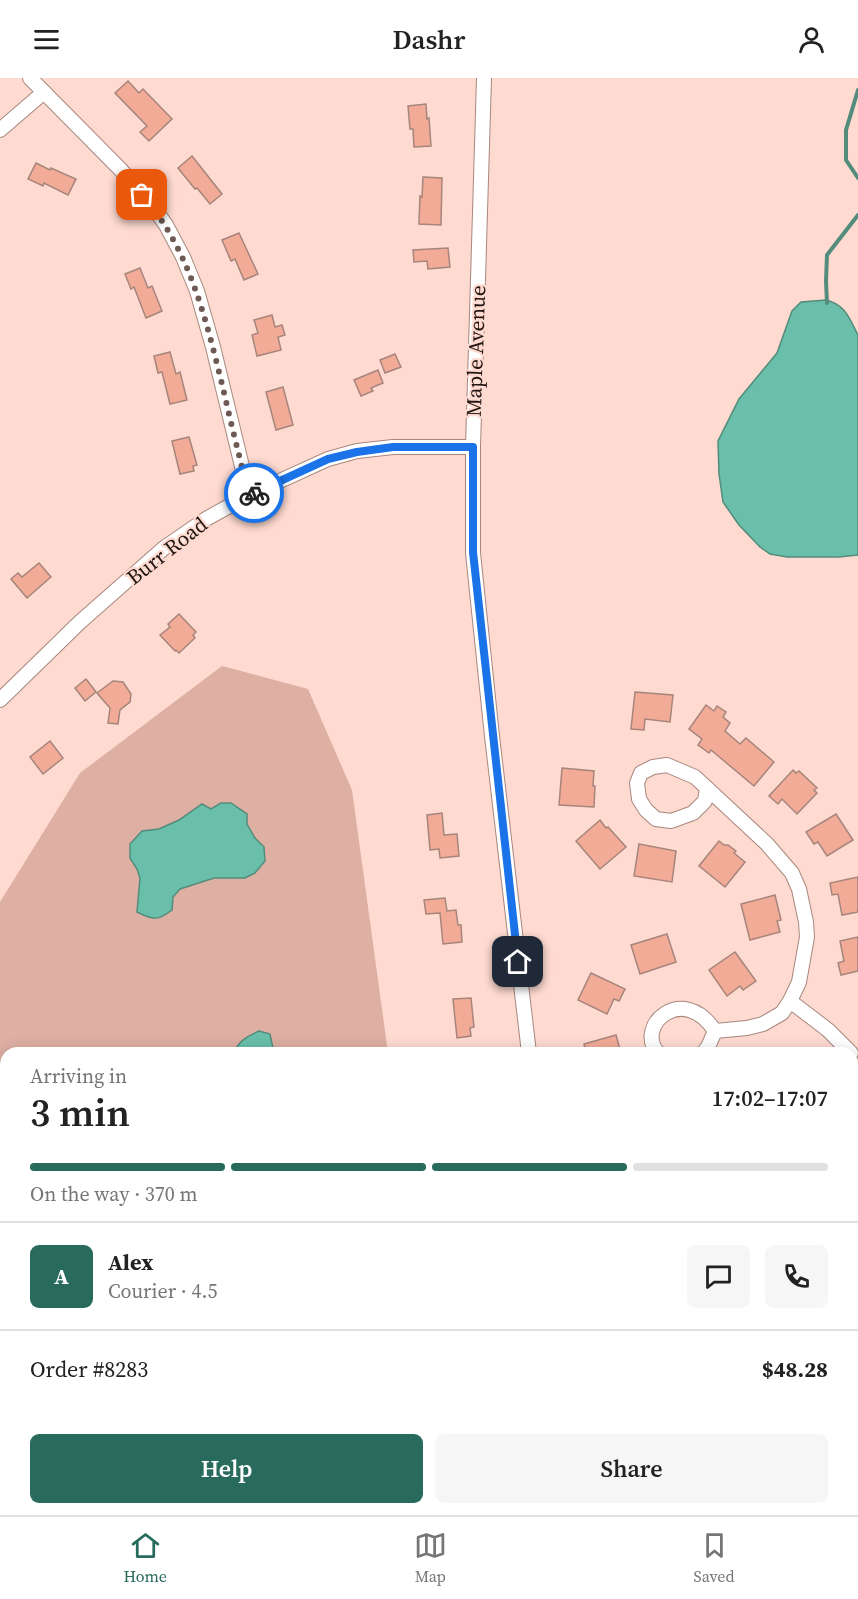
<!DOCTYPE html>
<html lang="en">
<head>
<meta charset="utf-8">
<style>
	:root { --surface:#fff; --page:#f6f6f6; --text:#222; --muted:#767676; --line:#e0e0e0; --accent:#286b5c }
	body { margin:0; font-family:"Source Serif 4",serif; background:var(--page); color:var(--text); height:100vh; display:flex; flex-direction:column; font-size:22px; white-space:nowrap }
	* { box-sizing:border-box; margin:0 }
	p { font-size:20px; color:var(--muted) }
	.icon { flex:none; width:33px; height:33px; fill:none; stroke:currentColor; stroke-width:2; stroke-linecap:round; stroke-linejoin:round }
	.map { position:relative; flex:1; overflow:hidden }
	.side { position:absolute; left:0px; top:969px; width:858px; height:468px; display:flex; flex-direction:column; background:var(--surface); border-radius:18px 18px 0 0; box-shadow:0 3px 15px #0003 }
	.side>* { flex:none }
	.pin { position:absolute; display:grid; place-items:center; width:51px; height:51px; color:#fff; margin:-26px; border-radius:12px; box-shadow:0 3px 9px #0006 }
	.courier { position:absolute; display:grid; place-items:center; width:60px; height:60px; margin:-30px; border:4px solid #1a73e8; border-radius:50%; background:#fff; color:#222; box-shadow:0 2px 8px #0007 }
	.head em { font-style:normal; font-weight:600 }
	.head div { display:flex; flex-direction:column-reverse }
	.head { display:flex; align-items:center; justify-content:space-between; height:102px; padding:0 30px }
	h1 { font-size:39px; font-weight:600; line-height:45px }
	.bar { display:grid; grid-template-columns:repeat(4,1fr); gap:9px 6px; align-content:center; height:72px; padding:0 30px }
	.bar i { height:8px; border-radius:4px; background:var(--line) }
	.bar .selected { background:var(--accent) }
	.bar p { grid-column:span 4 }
	.line { display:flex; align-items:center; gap:15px; padding:0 30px; border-top:2px solid var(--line) }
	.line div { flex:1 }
	.round { display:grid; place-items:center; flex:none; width:63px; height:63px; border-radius:9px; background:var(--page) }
	.action { display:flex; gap:12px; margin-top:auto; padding:12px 30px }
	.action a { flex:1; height:69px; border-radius:9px; background:var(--accent); color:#fff; font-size:24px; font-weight:600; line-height:69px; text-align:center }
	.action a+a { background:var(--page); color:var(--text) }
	header { display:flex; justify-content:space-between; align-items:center; height:78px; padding:0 30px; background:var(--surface); font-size:27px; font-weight:600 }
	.tab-bar { display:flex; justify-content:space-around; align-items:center; height:84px; border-top:2px solid var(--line); background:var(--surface); font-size:16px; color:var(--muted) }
	.tab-bar a { display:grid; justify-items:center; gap:3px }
	.tab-bar .selected { color:var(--accent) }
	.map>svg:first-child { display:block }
</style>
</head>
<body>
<header><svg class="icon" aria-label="menu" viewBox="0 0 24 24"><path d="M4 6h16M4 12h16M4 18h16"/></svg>Dashr<svg class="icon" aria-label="person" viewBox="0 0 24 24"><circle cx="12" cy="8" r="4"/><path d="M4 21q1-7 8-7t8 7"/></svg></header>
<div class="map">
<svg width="858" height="1437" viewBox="0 0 858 1437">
	<rect width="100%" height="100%" fill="#fedad0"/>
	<path fill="#deafa3" d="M 222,588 L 308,611 L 352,712 L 388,975 L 6,975 L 6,1431 L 440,1431 L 441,1437 L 0,1437 L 0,824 L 80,695 Z"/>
	<g fill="#69bfa9" stroke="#538c7c" stroke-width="1.5">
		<path d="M 826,222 C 846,227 849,240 858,257 L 858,477 L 839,479 L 787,479 L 770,476 L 760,469 L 739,447 L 723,424 L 719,396 L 718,363 L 739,321 L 777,275 L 792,233 L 801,224 Z"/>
		<path d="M 221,725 L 231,725 L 247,736 L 247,746 L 255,760 L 264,769 L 265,783 L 255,795 L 245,800 L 214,800 L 180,811 L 173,819 L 172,832 C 158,843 153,842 137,834 L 140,800 L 137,791 L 130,780 L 130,766 L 142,753 L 159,751 L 179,742 L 202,726 L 211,731 Z"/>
		<path d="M 259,953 L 270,956 L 274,975 L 234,975 C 239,962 247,959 259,953 Z"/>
	</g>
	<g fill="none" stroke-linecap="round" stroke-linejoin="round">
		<g stroke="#538c7c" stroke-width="4">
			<path d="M 858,12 L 846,52 L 846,82 L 858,100"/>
			<path d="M 827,225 L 826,203 L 827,177 L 858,137"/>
			<path d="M 382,1437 L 383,1431"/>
		</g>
	</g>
	<g fill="#f2ab97" stroke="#a6857c" stroke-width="1.5">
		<path d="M 128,3 L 139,15 L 143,11 L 172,41 L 149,63 L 140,54 L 147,48 L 115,15 Z"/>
		<path d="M 426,26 L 427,41 L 429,40 L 431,68 L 414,69 L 413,51 L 410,51 L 408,28 Z"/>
		<path d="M 192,78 L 222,116 L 210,126 L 197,110 L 195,111 L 178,90 Z"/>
		<path d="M 36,85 L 50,92 L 51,90 L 76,101 L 68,117 L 44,105 L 43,108 L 28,101 Z"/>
		<path d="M 423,99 L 442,100 L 441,147 L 419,146 L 420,118 L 422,119 Z"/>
		<path d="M 239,155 L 258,196 L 244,202 L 235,181 L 231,183 L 222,162 Z"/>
		<path d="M 448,170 L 450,189 L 428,191 L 427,183 L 414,184 L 413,172 Z"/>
		<path d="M 140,190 L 148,210 L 152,208 L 162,233 L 146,240 L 134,209 L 131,211 L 125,196 Z"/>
		<path d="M 272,237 L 275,249 L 282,247 L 285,257 L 278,259 L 281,272 L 257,278 L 252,257 L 258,255 L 254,242 Z"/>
		<path d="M 170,274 L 176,296 L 180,294 L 187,322 L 170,326 L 162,294 L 158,295 L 154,278 Z"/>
		<path d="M 395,276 L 401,289 L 385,295 L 380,282 Z"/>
		<path d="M 378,292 L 383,305 L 371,310 L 373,313 L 361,318 L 354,302 Z"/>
		<path d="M 283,309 L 293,347 L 276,352 L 266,314 Z"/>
		<path d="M 189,359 L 197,387 L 193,388 L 194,393 L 180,396 L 172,363 Z"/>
		<path d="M 39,485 L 51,499 L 27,520 L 11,501 L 18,495 L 22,499 Z"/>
		<path d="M 179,536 L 196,554 L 193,557 L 195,560 L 179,575 L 176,572 L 175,573 L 160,557 L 170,549 L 168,546 Z"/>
		<path d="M 86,601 L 96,614 L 85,623 L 75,610 Z"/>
		<path d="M 113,603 L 123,604 L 131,616 L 130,624 L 120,632 L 118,646 L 108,645 L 110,630 L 97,615 Z"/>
		<path d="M 635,614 L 673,617 L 670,644 L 645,641 L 644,652 L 631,651 Z"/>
		<path d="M 706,627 L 714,633 L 717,628 L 726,634 L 723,639 L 730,645 L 725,653 L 740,666 L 746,660 L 774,684 L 754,708 L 711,672 L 709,675 L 698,667 L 702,661 L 689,651 Z"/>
		<path d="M 50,663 L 63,680 L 43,696 L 30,679 Z"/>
		<path d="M 562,690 L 594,693 L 593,708 L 595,708 L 594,729 L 559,727 Z"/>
		<path d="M 793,692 L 796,695 L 799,693 L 817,710 L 814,712 L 817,715 L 797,736 L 782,721 L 778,726 L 769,718 Z"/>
		<path d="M 442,735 L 444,757 L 457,756 L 459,778 L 440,780 L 439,771 L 430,772 L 427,737 Z"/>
		<path d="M 836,736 L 853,762 L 827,778 L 818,764 L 814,766 L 806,754 Z"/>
		<path d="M 600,742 L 606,750 L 608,749 L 626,769 L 600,791 L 576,763 Z"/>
		<path d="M 719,763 L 724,767 L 728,767 L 736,773 L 734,775 L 745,784 L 725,809 L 699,788 Z"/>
		<path d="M 639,766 L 676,773 L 672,804 L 634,798 Z"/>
		<path d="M 858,799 L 858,834 L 842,837 L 838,816 L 832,817 L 830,805 Z"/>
		<path d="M 775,817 L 781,842 L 777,843 L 780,854 L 750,862 L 741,826 Z"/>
		<path d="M 445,820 L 447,833 L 456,832 L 458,847 L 461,847 L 462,864 L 443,866 L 440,835 L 426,836 L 424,822 Z"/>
		<path d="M 667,856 L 676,884 L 640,896 L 631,867 Z"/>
		<path d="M 858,859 L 858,893 L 841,897 L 838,885 L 844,883 L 840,863 Z"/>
		<path d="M 735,874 L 756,903 L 743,912 L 740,908 L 727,918 L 709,892 Z"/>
		<path d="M 591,895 L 625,911 L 619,923 L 614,921 L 607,936 L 578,922 Z"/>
		<path d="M 471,920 L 474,949 L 470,950 L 471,958 L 457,960 L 453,921 Z"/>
		<path d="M 616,957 L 621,975 L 586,975 L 584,966 Z"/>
	</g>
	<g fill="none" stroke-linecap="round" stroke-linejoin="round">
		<g stroke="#a7877e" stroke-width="16">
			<g id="minor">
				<path d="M 30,0 L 121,92 L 153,129 L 166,147 L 183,179 L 197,213 L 213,269 L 249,417"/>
				<path d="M 484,0 L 473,369 L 473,475 L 492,658 L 529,975"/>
				<path d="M 0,52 L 44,14"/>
				<path d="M 0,622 L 80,544 L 164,470 L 206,441 L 249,417 L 328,381 L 357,373 L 393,369 L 473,369"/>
				<path d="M 707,710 L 705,723 L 693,735 L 671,743 L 656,741 L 646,732 L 639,721 L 637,705 L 641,695 L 653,689 L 667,687 L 695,699 L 767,766 L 792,795 L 799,811 L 806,844 L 807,859 L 799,904 L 790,923 L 782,935 L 763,946 L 747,950 L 715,953"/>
				<path d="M 790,923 L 828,952 L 851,975"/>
				<path d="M 658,975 C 634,948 683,904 715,953"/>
				<path d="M 703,975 L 708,969 L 715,953"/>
				<path d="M 852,1153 L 858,1150"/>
				<path d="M 852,1421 L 858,1420"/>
				<path d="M 586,1431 L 587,1437"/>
			</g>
		</g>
		<use href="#minor" stroke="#fff" stroke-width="14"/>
	</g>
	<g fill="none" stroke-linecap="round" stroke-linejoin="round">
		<path stroke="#6e5a54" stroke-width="6" stroke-dasharray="0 10.8" d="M 142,117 C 190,171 206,242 223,310 C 231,346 240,381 249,417 L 254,415"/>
		<path stroke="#1a73e8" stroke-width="8" d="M 254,415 L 328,381 L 357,374 L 393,369 L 473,369 L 473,474 L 518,884"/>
	</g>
	<g text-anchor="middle" stroke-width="4.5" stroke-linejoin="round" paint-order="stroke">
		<g font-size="21" fill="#211512" stroke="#fedad0">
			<text transform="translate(476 273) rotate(-88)" y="7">Maple Avenue</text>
			<text transform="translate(167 473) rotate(-38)" y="7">Burr Road</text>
		</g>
	</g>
</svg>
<div class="pin" style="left:142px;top:117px;background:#ea580c"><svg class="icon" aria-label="bag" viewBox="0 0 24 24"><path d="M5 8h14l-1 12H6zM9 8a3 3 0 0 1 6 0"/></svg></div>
<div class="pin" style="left:518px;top:884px;background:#1f2937"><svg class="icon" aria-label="home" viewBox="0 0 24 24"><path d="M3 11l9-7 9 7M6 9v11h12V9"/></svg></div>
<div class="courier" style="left:254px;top:415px"><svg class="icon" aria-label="bike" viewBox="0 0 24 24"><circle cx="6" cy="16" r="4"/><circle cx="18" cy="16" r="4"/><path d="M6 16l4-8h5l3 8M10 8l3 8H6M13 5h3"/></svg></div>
<section class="side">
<div class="head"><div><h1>3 min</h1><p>Arriving in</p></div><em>17:02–17:07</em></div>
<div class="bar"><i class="selected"></i><i class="selected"></i><i class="selected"></i><i></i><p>On the way · 370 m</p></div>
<div class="line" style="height:108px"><b class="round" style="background:var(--accent);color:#fff">A</b><div><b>Alex</b><p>Courier · 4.5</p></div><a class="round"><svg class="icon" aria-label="chat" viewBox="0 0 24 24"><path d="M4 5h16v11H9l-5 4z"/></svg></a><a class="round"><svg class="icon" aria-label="phone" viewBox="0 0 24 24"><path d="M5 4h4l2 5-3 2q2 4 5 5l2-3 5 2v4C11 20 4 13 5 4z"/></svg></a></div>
<div class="line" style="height:78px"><div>Order #8283</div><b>$48.28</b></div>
<div class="action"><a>Help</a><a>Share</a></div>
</section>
</div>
<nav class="tab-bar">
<a class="selected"><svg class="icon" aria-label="home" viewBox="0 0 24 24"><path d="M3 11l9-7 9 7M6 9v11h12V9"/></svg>Home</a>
<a><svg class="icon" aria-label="map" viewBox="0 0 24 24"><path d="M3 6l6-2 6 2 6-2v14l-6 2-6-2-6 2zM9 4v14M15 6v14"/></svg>Map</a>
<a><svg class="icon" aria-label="saved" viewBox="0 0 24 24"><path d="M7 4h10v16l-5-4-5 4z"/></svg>Saved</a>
</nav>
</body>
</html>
